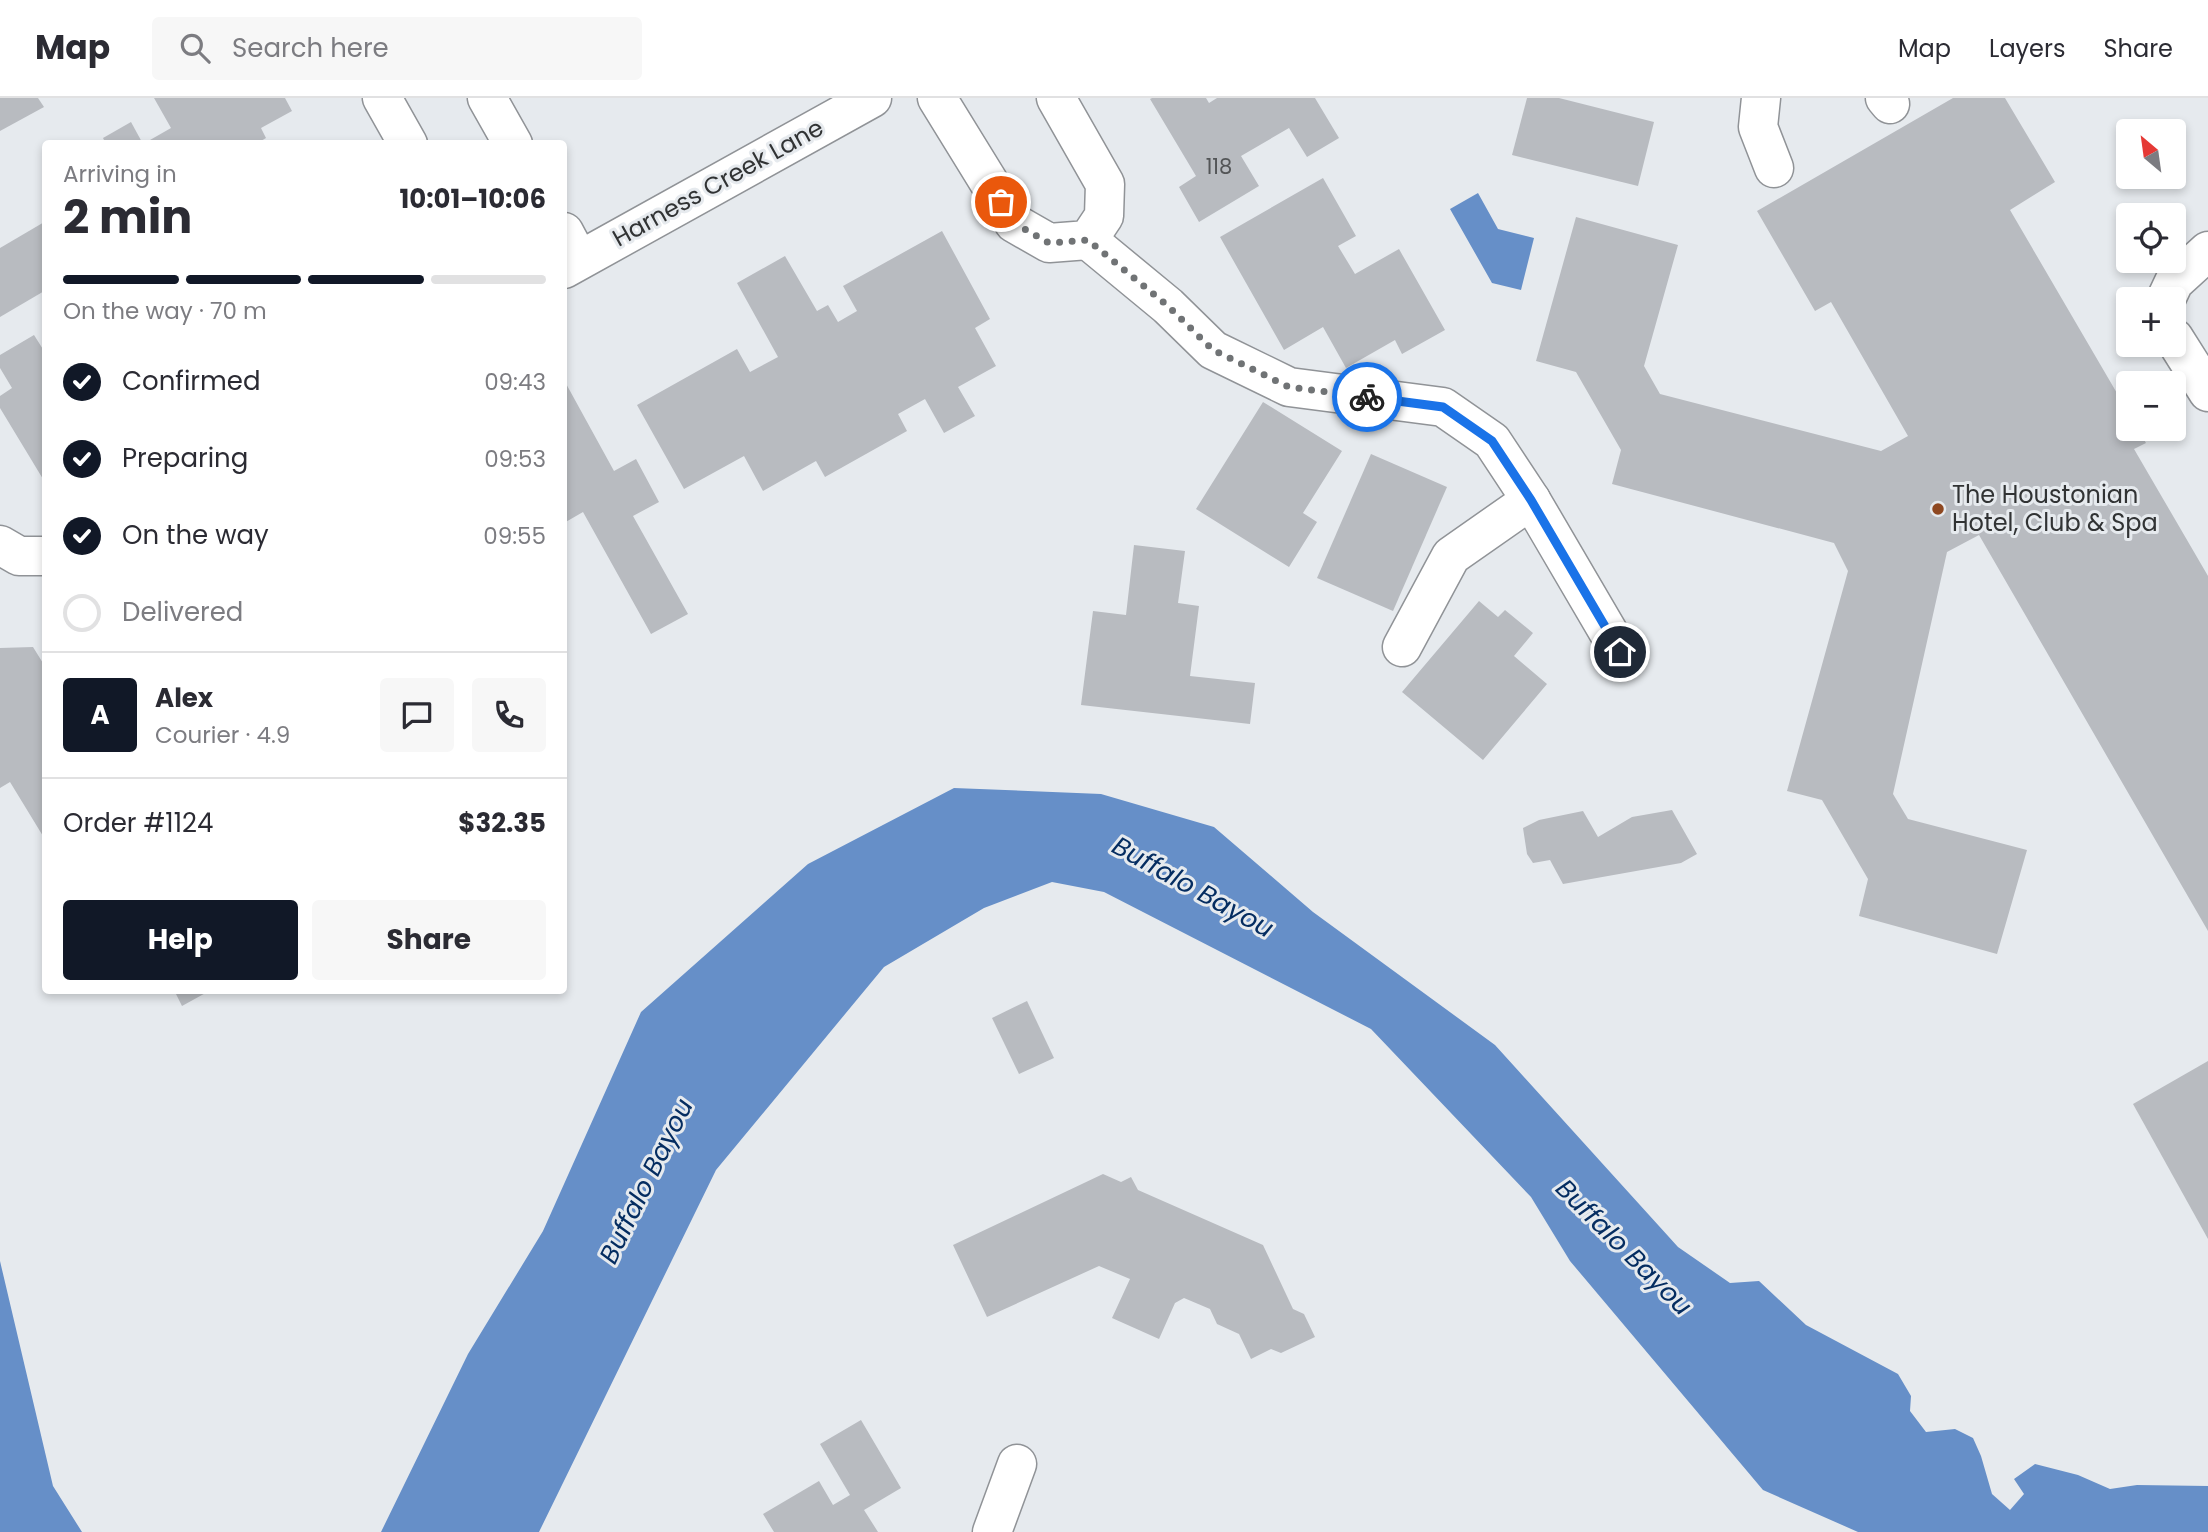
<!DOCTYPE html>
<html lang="en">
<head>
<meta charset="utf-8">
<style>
	:root { --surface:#fff; --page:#f7f7f7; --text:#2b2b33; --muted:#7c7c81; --line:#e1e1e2; --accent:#111827 }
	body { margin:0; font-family:Poppins,sans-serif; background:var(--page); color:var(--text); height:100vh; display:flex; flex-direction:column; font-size:26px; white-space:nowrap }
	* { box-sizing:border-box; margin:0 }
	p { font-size:23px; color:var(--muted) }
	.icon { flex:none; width:38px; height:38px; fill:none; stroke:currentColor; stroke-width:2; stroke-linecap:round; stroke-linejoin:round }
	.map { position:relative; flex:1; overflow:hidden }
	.sheet { position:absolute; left:42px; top:42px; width:525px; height:854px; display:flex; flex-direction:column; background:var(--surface); border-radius:7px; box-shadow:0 4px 10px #0003 }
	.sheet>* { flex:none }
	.needle { width:46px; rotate:331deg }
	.controls { position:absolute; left:2116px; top:21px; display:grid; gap:14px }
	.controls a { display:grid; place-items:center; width:70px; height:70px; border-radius:7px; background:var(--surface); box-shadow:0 4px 10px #0003; font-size:35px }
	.pin { position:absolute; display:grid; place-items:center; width:60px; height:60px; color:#fff; margin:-30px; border:4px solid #fff; border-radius:50%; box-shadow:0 2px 7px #0007 }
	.courier { position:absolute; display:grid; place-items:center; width:70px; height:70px; margin:-35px; border:5px solid #1a73e8; border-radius:50%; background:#fff; color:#222; box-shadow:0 2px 9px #0007 }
	.head em { font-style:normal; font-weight:700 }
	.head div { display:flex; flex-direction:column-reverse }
	.head { display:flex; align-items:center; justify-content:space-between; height:119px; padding:0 21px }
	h1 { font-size:46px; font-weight:700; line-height:52px }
	.bar { display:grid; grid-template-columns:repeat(4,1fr); gap:10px 7px; align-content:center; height:84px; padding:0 21px }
	.bar i { height:9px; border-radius:5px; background:var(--line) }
	.bar .on { background:var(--accent) }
	.bar p { grid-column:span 4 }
	.line { display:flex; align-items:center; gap:18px; padding:0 21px; border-top:2px solid var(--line) }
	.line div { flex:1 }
	.round { display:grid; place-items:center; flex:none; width:74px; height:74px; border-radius:7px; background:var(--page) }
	ol { padding:0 21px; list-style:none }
	li { display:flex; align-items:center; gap:21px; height:77px }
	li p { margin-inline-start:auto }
	li .icon { padding:7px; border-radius:50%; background:var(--accent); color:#fff; stroke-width:4 }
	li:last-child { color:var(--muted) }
	li i { width:38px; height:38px; border:4px solid var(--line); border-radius:50% }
	.cta { display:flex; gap:14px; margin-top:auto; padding:14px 21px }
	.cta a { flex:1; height:80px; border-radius:7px; background:var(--accent); color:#fff; font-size:28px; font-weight:700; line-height:80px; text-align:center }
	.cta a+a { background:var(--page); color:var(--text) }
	header { display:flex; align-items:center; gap:42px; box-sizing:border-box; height:98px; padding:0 35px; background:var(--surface); border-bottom:2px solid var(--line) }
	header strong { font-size:33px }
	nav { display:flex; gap:38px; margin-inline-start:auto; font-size:24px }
	.search { width:490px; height:63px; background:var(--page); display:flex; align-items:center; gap:18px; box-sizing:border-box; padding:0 24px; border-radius:7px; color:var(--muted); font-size:26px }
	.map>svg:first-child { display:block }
</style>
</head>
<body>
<header>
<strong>Map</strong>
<div class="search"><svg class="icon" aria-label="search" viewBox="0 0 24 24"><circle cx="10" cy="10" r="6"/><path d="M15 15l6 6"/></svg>Search here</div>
<nav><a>Map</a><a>Layers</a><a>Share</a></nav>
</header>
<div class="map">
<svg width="2208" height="1434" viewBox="0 0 2208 1434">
	<rect width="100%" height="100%" fill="#e6eaee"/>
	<g fill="#668fc8">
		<path d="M 1478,95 L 1498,131 L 1534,140 L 1521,192 L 1492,185 L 1450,111 Z"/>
		<path d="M 954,690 L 1101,696 L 1214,729 L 1313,814 L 1495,947 L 1678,1149 L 1730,1185 L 1759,1183 L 1806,1227 L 1898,1276 L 1911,1298 L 1910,1313 L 1926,1334 L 1955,1331 L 1973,1340 L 1981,1358 L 1992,1396 L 2010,1412 L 2024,1396 L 2014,1381 L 2035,1366 L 2078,1377 L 2110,1391 L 2137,1387 L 2208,1388 L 2208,1434 L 1858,1434 L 1763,1392 L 1570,1163 L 1531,1099 L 1371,931 L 1104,794 L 1052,784 L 984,810 L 884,869 L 716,1072 L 539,1434 L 381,1434 L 468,1256 L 543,1133 L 641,914 L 808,766 Z"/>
		<path d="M 0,1163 L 53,1388 L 82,1434 L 0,1434 Z"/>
	</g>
	<g fill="#b8bbc0">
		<path d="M 0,0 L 38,0 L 44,9 L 0,33 Z"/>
		<path d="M 154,0 L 285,0 L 292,13 L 261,30 L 266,40 L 256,46 L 143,46 L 171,30 Z"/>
		<path d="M 1152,0 L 1206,0 L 1209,5 L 1217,0 L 1315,0 L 1339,40 L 1307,59 L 1289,30 L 1241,58 L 1259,88 L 1199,124 L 1179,89 L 1196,78 L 1150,1 Z"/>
		<path d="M 1527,0 L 1559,0 L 1654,24 L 1638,88 L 1512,57 Z"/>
		<path d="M 1953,0 L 2005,0 L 2055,84 L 2010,112 L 2128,314 L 2128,331 L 2138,331 L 2146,345 L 2134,351 L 2208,478 L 2208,833 L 1979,437 L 1947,454 L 1893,696 L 1908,721 L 2027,752 L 1997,856 L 1859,818 L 1868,781 L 1822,702 L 1787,693 L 1848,473 L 1834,445 L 1612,386 L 1621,352 L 1576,274 L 1536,263 L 1576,119 L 1678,147 L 1644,268 L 1660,296 L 1881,353 L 1908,338 L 1831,204 L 1815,213 L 1757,113 Z"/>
		<path d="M 131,24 L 143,46 L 106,46 L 103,40 Z"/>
		<path d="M 1323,80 L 1356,138 L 1338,148 L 1355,176 L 1399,151 L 1445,232 L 1402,256 L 1395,242 L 1346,270 L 1323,229 L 1284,252 L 1220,139 Z"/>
		<path d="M 46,123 L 46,192 L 0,219 L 0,150 Z"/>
		<path d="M 942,133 L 990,221 L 975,230 L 996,268 L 958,289 L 975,318 L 944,335 L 925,301 L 898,316 L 907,333 L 825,379 L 816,363 L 763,393 L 744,358 L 684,391 L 637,307 L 737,251 L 750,274 L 778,259 L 737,185 L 785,158 L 817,213 L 828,207 L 838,224 L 857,213 L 843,188 Z"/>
		<path d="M 34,237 L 46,256 L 46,386 L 0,310 L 0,298 L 12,290 L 0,270 L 0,257 Z"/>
		<path d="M 564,282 L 614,373 L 636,361 L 659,404 L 633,418 L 688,516 L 651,536 L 583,414 L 564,425 Z"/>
		<path d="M 1263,304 L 1342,353 L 1303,415 L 1317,424 L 1289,469 L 1196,411 Z"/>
		<path d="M 1371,356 L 1447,389 L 1393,513 L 1317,480 Z"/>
		<path d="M 1134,447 L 1185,453 L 1178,505 L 1199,508 L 1190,578 L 1255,585 L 1250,626 L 1081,607 L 1093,513 L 1126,517 Z"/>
		<path d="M 1479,503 L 1498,519 L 1505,512 L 1533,535 L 1514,558 L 1547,586 L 1483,662 L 1402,594 Z"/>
		<path d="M 33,549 L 46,570 L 46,743 L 10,684 L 0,690 L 0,550 Z"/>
		<path d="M 1672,712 L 1697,756 L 1681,765 L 1563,786 L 1550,762 L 1533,765 L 1527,756 L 1523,730 L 1539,722 L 1583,713 L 1598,739 L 1632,719 Z"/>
		<path d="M 174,892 L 211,892 L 182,908 Z"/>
		<path d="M 1027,903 L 1054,960 L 1019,976 L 992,920 Z"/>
		<path d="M 2208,963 L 2208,1141 L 2133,1006 Z"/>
		<path d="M 1103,1076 L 1121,1084 L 1131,1079 L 1138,1092 L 1263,1147 L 1293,1211 L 1304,1216 L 1315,1239 L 1281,1255 L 1271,1251 L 1251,1261 L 1239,1236 L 1217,1226 L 1210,1211 L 1184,1200 L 1175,1205 L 1159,1241 L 1112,1220 L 1130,1181 L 1099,1168 L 987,1219 L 953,1147 Z"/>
		<path d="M 861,1322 L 901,1390 L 864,1412 L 878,1434 L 774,1434 L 763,1416 L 819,1383 L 833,1407 L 850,1397 L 820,1346 Z"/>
	</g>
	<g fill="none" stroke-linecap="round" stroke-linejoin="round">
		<g stroke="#909397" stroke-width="41">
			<g id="minor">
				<path d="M 382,0 L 408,46"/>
				<path d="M 487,0 L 513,46"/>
				<path d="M 937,0 L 1014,125 L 1049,145 L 1088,142 L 1104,118 L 1105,86 L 1056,0"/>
				<path d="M 1761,0 L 1758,29 L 1774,70"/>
				<path d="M 1885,0 L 1890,6"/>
				<path d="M 564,134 L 579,162"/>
				<path d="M 1088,142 L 1168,208 L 1213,252 L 1289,289 L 1443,309 L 1492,343 L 1531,402 L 1620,554"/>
				<path d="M 564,171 L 872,0"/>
				<path d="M 2166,201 L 2174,184 L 2208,153"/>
				<path d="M 2174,240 L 2208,294"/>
				<path d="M 0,447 L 19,458 L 46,458"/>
				<path d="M 1402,549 L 1451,458 L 1531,402"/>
				<path d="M 992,1434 L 1017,1366"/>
			</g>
		</g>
		<use href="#minor" stroke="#fff" stroke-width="38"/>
	</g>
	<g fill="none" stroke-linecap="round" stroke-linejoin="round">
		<path stroke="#707375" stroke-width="7" stroke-dasharray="0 12.6" d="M 1001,104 L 1014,125 L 1049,145 L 1088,142 L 1168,208 L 1213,252 L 1289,289 L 1367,299"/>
		<path stroke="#1a73e8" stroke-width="9" d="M 1367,299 L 1443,309 L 1492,343 L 1531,402 L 1620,554"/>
	</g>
	<circle fill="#8e4821" stroke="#e6eaee" stroke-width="2.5" cx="1938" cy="411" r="7"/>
	<g text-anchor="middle" stroke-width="6" stroke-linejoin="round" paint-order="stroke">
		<g font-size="21" fill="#535557">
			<text x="1219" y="76">118</text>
		</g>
		<g font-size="24" fill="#313334" stroke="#e6eaee">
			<text transform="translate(718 85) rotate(-29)" y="8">Harness Creek Lane</text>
		</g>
		<g font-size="24" fill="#313334" stroke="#e6eaee" text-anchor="start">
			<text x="1952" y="405">The Houstonian<tspan x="1952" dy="28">Hotel, Club &amp; Spa</tspan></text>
		</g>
		<g font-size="26" font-style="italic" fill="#052d61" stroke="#e6eaee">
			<text transform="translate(1193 789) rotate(29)" y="9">Buffalo Bayou</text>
			<text transform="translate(646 1083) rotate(-64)" y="9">Buffalo Bayou</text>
			<text transform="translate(1624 1149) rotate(45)" y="9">Buffalo Bayou</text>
		</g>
	</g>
</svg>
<div class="controls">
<a><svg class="needle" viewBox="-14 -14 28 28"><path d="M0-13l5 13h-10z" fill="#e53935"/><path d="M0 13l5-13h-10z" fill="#7c7c81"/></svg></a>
<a><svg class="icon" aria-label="locate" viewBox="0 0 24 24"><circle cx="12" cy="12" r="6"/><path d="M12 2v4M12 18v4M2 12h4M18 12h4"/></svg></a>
<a>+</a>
<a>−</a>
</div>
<div class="pin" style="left:1001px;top:104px;background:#ea580c"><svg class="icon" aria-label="bag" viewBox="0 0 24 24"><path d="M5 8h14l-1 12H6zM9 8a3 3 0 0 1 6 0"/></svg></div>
<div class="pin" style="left:1620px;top:554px;background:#1f2937"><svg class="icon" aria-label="home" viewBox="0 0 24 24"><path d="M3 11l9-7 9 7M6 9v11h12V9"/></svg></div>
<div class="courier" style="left:1367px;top:299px"><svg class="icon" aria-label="bike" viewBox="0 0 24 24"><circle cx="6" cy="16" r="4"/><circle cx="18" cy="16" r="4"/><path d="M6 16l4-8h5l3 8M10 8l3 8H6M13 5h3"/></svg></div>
<section class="sheet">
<div class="head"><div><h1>2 min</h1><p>Arriving in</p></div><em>10:01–10:06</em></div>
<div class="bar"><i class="on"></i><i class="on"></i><i class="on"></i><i></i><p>On the way · 70 m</p></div>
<ol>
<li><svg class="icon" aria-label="check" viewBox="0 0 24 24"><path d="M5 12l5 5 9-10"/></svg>Confirmed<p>09:43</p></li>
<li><svg class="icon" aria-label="check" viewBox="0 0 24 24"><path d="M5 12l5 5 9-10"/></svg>Preparing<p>09:53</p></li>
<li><svg class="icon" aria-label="check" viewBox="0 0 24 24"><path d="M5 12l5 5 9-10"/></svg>On the way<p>09:55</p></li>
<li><i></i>Delivered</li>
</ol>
<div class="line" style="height:126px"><b class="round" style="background:var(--accent);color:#fff">A</b><div><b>Alex</b><p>Courier · 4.9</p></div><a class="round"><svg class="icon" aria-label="chat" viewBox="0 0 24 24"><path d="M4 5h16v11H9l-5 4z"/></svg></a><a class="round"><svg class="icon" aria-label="phone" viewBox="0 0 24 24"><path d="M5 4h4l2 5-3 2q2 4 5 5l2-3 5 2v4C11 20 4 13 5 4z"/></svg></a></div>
<div class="line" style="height:91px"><div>Order #1124</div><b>$32.35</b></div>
<div class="cta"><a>Help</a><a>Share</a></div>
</section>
</div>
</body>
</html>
